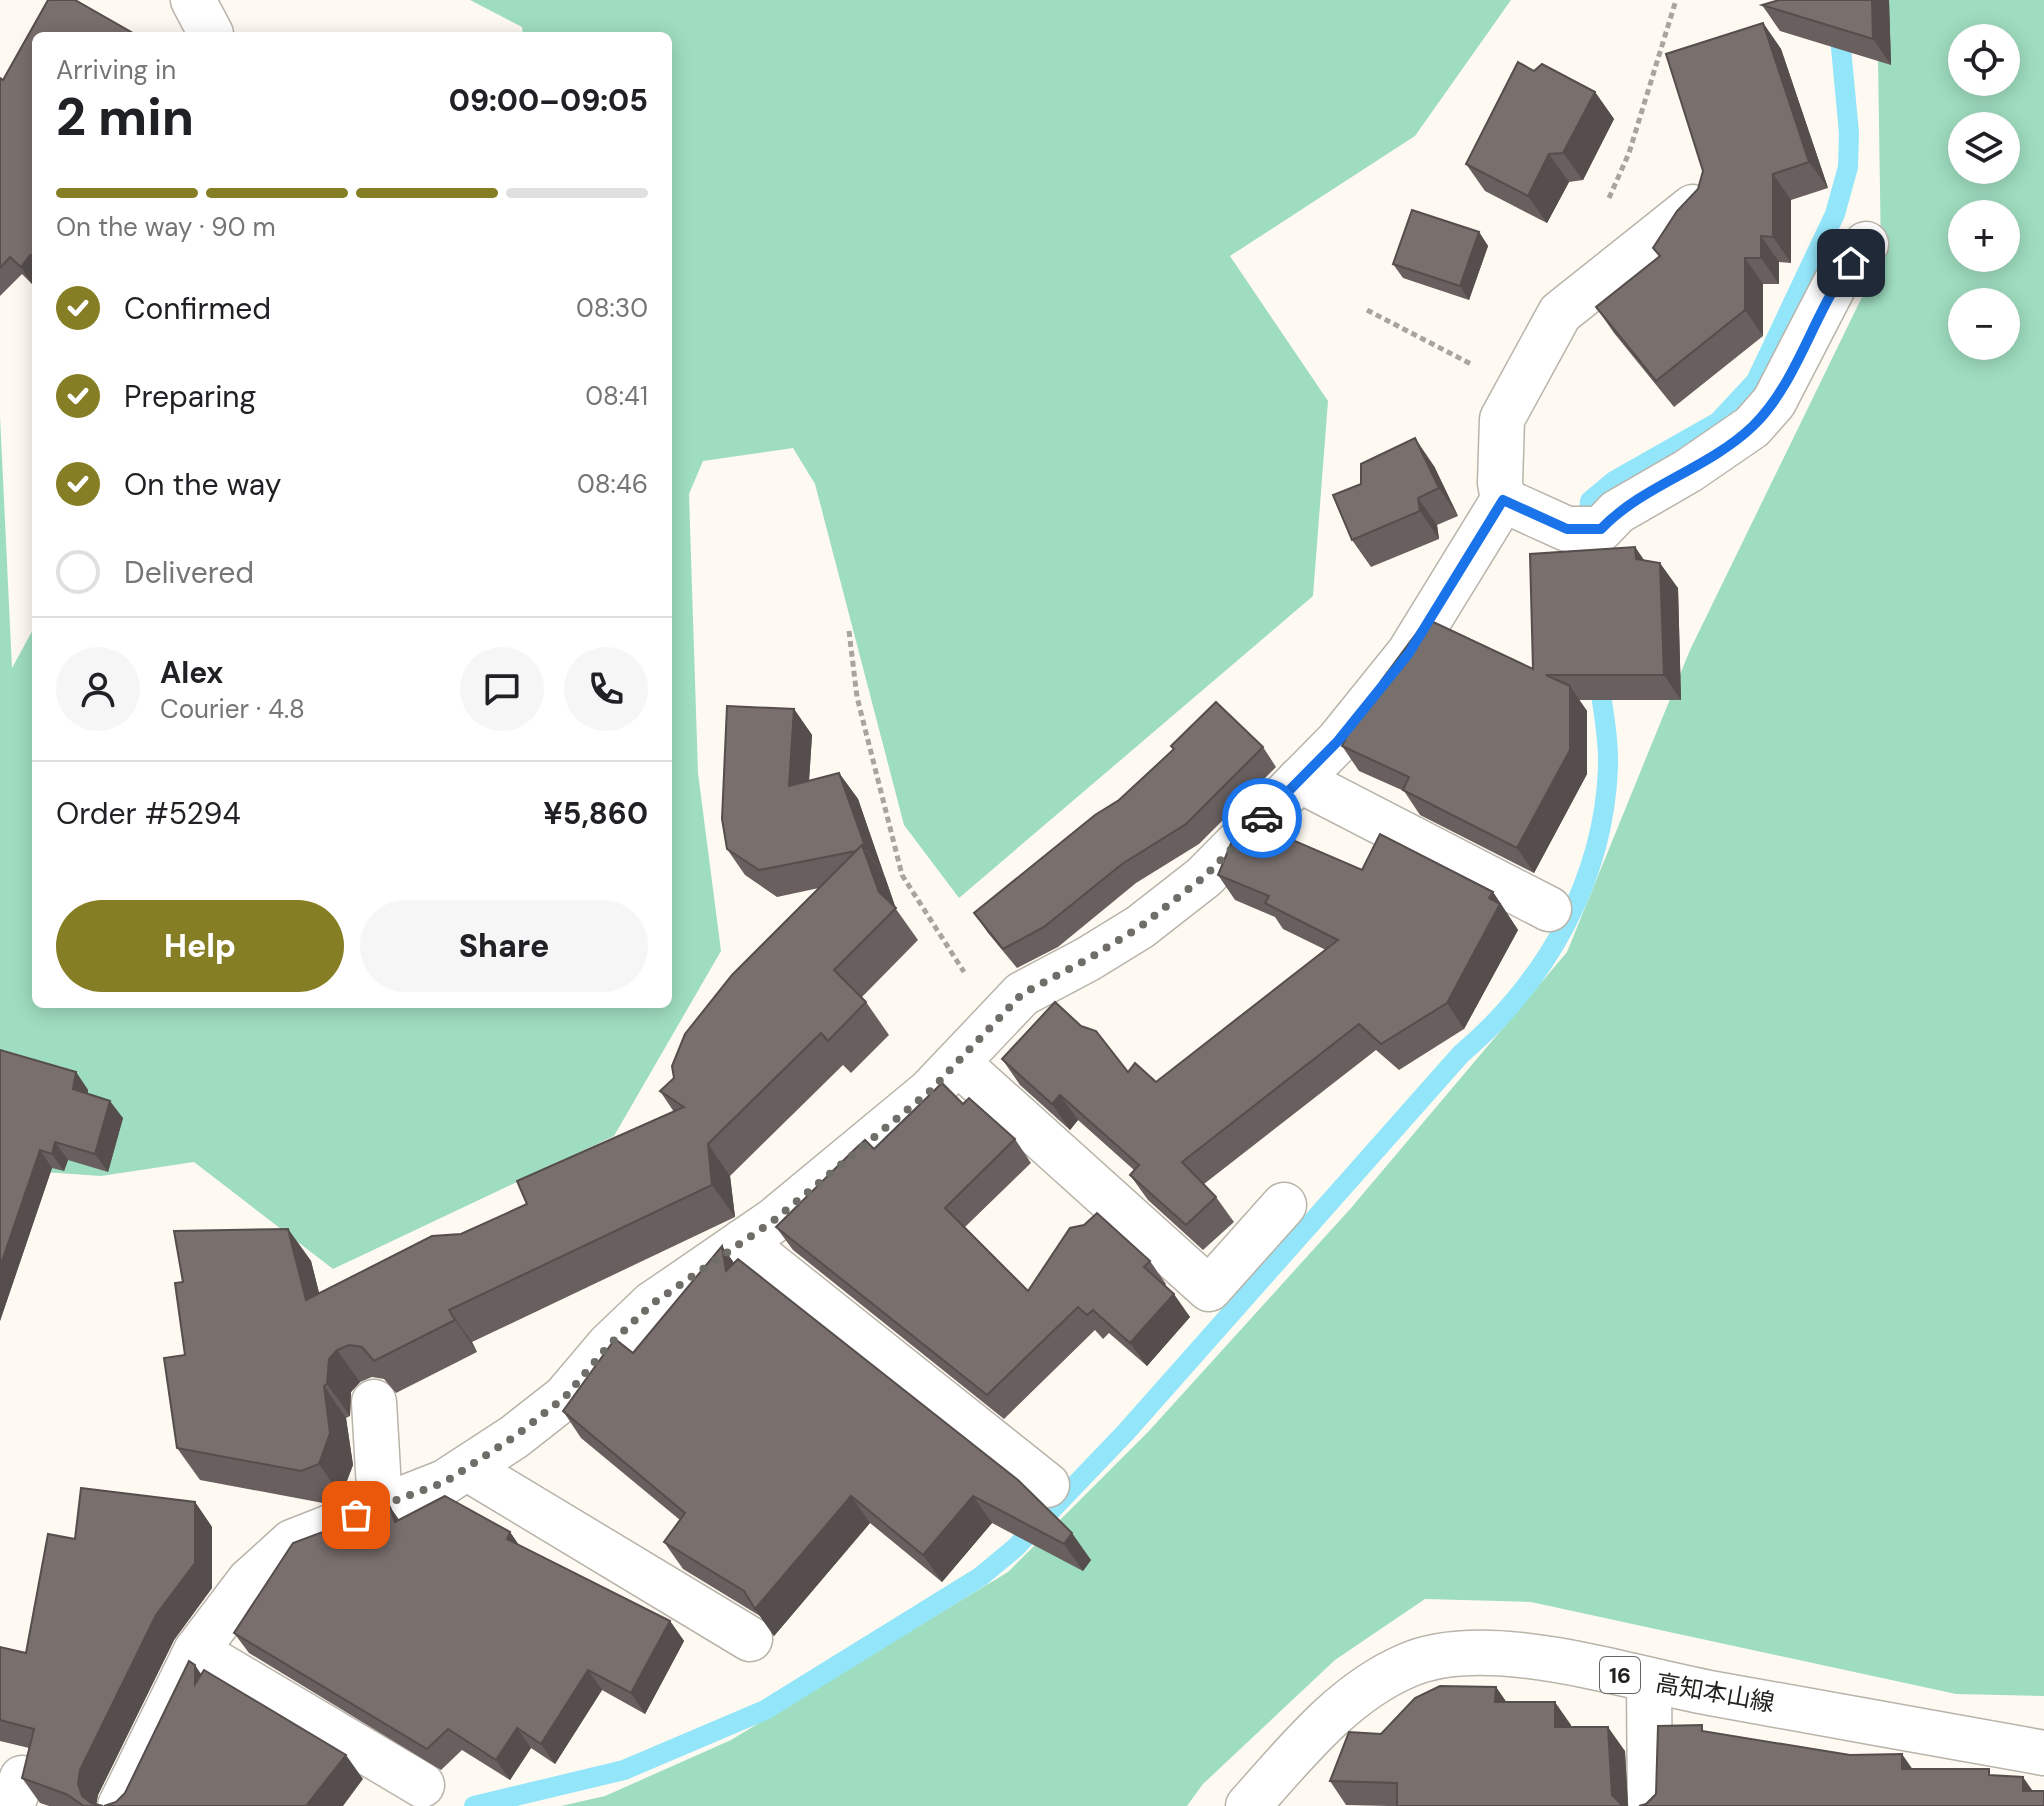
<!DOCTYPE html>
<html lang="en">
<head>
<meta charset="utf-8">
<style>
	:root { --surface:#fff; --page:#f6f6f6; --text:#202124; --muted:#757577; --line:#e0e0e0; --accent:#867e24 }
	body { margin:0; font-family:"DM Sans","Noto Sans JP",sans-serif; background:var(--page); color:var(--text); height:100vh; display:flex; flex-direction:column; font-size:30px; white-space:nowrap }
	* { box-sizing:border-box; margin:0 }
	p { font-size:26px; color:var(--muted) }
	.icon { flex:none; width:44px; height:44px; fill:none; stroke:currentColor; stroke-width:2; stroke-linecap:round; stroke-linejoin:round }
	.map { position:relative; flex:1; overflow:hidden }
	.details { position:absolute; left:32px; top:32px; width:640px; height:976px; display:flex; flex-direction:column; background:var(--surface); border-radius:12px; box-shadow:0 4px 20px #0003 }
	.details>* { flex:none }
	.fabs { position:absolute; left:1948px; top:24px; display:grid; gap:16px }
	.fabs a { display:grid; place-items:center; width:72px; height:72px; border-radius:50%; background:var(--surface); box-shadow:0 4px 20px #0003; font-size:40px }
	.pin { position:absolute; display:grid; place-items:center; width:68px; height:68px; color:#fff; margin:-34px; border-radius:16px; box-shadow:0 4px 12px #0006 }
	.courier { position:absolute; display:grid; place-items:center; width:80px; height:80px; margin:-40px; border:6px solid #1a73e8; border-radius:50%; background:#fff; color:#222; box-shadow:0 2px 10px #0007 }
	.overview em { font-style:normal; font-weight:800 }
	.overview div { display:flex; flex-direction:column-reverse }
	.overview { display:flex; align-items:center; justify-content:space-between; height:136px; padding:0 24px }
	h1 { font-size:52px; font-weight:800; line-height:60px }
	.bar { display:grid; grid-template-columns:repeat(4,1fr); gap:12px 8px; align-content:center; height:96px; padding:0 24px }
	.bar i { height:10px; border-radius:6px; background:var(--line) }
	.bar .active { background:var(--accent) }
	.bar p { grid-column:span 4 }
	.line { display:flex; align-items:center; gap:20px; padding:0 24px; border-top:2px solid var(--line) }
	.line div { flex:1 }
	.round { display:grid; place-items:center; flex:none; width:84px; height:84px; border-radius:42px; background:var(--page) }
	ol { padding:0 24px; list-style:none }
	li { display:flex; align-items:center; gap:24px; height:88px }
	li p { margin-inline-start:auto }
	li .icon { padding:8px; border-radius:50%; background:var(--accent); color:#fff; stroke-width:4 }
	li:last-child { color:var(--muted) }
	li i { width:44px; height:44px; border:4px solid var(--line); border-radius:50% }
	.cta { display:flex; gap:16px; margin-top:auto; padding:16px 24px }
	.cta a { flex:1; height:92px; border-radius:48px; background:var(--accent); color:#fff; font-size:32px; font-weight:800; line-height:92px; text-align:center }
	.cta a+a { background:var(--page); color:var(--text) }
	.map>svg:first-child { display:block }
</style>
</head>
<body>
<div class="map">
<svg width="2044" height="1806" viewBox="0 0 2044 1806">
	<rect width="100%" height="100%" fill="#fffaf1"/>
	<g fill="#9fddc0" fill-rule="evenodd">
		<path d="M 470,0 L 1511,0 L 1415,136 L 1230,256 L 1328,401 L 1313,596 L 959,898 L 904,825 L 815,484 L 793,448 L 703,461 L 689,494 L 698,773 L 721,951 L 614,1136 L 333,1269 L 194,1162 L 101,1176 L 0,1169 L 0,416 L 12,668 L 36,624 L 36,1004 L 668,1004 L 668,36 L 523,36 L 522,27 Z"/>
		<path d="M 1868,0 L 2044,0 L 2044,1696 L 1956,1694 L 1531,1602 L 1425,1599 L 1335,1660 L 1203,1784 L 1187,1806 L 561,1806 L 605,1796 L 731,1740 L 1008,1572 L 1148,1432 L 1351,1208 L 1567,952 L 1690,650 L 1881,258 L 1878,58 ZM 1962,38 L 2006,38 L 2006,82 L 1962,82 ZM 1962,126 L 2006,126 L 2006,170 L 1962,170 ZM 1962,214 L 2006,214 L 2006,258 L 1962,258 ZM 1962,302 L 2006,302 L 2006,346 L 1962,346 Z"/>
	</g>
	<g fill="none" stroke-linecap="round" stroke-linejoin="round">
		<g stroke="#93e5fa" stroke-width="20">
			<path d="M 1587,532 L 1590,501 L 1614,481 L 1718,422 L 1756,381 L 1835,214 L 1848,167 L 1849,133 L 1838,16 L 1832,0"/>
			<path d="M 474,1806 L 624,1770 L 765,1710 L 980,1577 L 1015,1548 L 1126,1432 L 1461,1054 C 1546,982 1604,880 1608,767 C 1609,736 1602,705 1598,675"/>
		</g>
		<g stroke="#b8b4aa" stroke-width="47">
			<g id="minor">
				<path d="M 193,0 L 211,34"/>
				<path d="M 1503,500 L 1567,529 L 1601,529 L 1617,512 L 1688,471 L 1752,427 L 1774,402 L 1836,282 L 1866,244"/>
				<path d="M 1299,780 L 1549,909"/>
				<path d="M 958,1063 L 1209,1289 L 1284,1205"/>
				<path d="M 742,1242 L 1047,1485"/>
				<path d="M 374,1402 L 380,1506"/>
				<path d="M 468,1469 L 750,1639"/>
				<path d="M 196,1651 L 422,1785"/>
				<path d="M 1649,1682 L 1650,1806"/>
				<path d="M 12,1806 L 22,1778"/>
				<path d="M 120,1806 L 196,1651 L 249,1581 L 292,1542 L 445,1482 L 514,1437 L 565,1397 L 609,1345 L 652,1304 L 773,1221 L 930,1091 L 1022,994 L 1088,959 L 1140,927 L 1204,877 L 1338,741 L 1409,653 L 1503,500 L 1500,483 L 1502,419 L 1560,313 L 1693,207"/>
			</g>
		</g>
		<g stroke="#b8b4aa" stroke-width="47">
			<path id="major" d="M 1248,1806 C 1294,1755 1341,1694 1406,1666 C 1486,1630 1625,1677 1710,1693 C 1821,1713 1933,1733 2044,1753"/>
		</g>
		<g stroke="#a8a59e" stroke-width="5" stroke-dasharray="6 4" stroke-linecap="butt">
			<path d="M 1609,198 L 1629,153 L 1676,0"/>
			<path d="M 1367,310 L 1471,364"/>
			<path d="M 849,631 L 857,697 L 902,875 L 964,972"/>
		</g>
		<use href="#minor" stroke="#fff" stroke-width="44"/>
		<use href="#major" stroke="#fff" stroke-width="44"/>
	</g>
	<g fill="#685f5e">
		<path d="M 1779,0 L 1889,0 L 1891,65 L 1780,31 L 1762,5 Z"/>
		<path d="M 1763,23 L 1781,49 L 1828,188 L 1791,200 L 1791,263 L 1779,262 L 1779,284 L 1763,284 L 1763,336 L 1674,407 L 1614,333 L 1596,307 L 1660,257 L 1653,248 L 1698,189 Z"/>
		<path d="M 36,36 L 36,279 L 32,284 L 22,274 L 0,296 L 0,78 L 3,80 Z"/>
		<path d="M 1534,71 L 1595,92 L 1614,119 L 1583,180 L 1569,182 L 1547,223 L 1485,191 L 1466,164 Z"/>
		<path d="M 1479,232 L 1488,246 L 1469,300 L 1403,278 L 1393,264 Z"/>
		<path d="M 1434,466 L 1458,516 L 1437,525 L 1439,539 L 1371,567 L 1352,540 Z"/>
		<path d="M 1635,547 L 1644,560 L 1678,588 L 1681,700 L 1579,700 L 1587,711 L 1587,774 L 1534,873 L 1420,815 L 1404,791 L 1359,771 L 1342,746 L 1533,669 Z"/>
		<path d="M 794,709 L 812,735 L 809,781 L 839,773 L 858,799 L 896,909 L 918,940 L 861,998 L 866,1002 L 889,1035 L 851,1073 L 843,1065 L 730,1176 L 735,1217 L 472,1342 L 477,1352 L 396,1393 L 384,1379 L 372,1377 L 360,1382 L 351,1392 L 350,1416 L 346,1418 L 353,1465 L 341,1496 L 323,1503 L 200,1480 L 177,1448 L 185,1355 L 183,1282 L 288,1229 L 311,1261 L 319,1293 L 461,1234 L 527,1204 L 674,1112 L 660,1091 L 674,1078 L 819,888 L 777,897 L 745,875 L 727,849 Z"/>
		<path d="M 1171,746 L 1263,747 L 1276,767 L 1199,844 L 1136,883 L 1058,947 L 1017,968 L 988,933 L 974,913 L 1119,800 L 1174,750 Z"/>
		<path d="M 1362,870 L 1493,892 L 1518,930 L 1464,1029 L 1399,1070 L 1376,1050 L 1204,1184 L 1216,1197 L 1234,1222 L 1203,1250 L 1148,1200 L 1130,1175 L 1134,1170 L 1078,1120 L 1070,1130 L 1020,1085 L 1002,1059 L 1128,1072 L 1156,1082 L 1326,950 L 1283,929 L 1275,917 L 1235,900 L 1218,875 Z"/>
		<path d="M 0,1050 L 76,1072 L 88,1090 L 88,1093 L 123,1118 L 108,1172 L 68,1160 L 64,1171 L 52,1168 L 0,1321 Z"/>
		<path d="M 963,1104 L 1015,1139 L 1031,1163 L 965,1227 L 1028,1291 L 1150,1261 L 1166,1284 L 1165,1286 L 1190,1317 L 1147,1366 L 1109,1333 L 1103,1339 L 1095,1330 L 1004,1419 L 793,1250 L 776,1227 L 874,1149 Z"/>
		<path d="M 722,1246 L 734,1263 L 1091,1560 L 1083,1571 L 992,1523 L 942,1582 L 870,1523 L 774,1636 L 760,1616 L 683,1569 L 664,1542 L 680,1520 L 581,1438 L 563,1411 L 633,1353 Z"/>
		<path d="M 195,1502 L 212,1527 L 212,1588 L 174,1640 L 98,1795 L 96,1804 L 103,1806 L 49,1806 L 40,1803 L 22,1778 L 29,1748 L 0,1741 L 0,1647 L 26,1653 L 75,1539 Z"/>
		<path d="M 390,1507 L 399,1520 L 510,1532 L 519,1545 L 670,1621 L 684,1641 L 645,1714 L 602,1690 L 555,1764 L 531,1748 L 510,1780 L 462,1750 L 441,1770 L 249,1653 L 234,1633 Z"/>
		<path d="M 1496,1687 L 1506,1702 L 1571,1725 L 1571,1727 L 1625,1751 L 1628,1806 L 1389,1806 L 1346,1805 L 1330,1781 L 1381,1734 Z"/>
	</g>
	<g fill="#554e4c">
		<path d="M 1872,0 L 1889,0 L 1891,65 L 1873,39 Z"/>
		<path d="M 1763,23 L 1781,49 L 1828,188 L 1809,162 Z"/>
		<path d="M 1595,92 L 1614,119 L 1583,180 L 1563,153 Z"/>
		<path d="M 1549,154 L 1569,182 L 1547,223 L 1528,196 Z"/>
		<path d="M 1773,174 L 1791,200 L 1791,263 L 1773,237 Z"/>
		<path d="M 1479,232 L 1488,246 L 1469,300 L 1460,286 Z"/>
		<path d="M 1761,236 L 1779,262 L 1779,284 L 1761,258 Z"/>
		<path d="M 30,255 L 36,263 L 36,279 L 32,284 L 21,267 Z"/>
		<path d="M 1745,258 L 1763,284 L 1763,336 L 1745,310 Z"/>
		<path d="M 1415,438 L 1434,466 L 1458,516 L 1439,488 Z"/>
		<path d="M 1418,498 L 1437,525 L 1439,539 L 1420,511 Z"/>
		<path d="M 1635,547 L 1652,572 L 1636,559 Z"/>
		<path d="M 1660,563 L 1678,588 L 1681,700 L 1664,675 Z"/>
		<path d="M 1570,686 L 1587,711 L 1587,774 L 1534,873 L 1517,848 Z"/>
		<path d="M 794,709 L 812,735 L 807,812 L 789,786 Z"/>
		<path d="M 839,773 L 858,799 L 884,875 L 866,849 Z"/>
		<path d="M 862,845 L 885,877 L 896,909 L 879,892 Z"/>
		<path d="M 1493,892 L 1518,930 L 1464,1029 L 1447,1003 Z"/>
		<path d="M 76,1072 L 88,1090 L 86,1107 L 73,1089 Z"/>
		<path d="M 1060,1095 L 1078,1120 L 1070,1130 L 1052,1104 Z"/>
		<path d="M 110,1101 L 123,1118 L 108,1172 L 95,1154 Z"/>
		<path d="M 55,1142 L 68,1160 L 64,1171 L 52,1154 Z"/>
		<path d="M 708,1144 L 730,1176 L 735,1217 L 712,1185 Z"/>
		<path d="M 40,1150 L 52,1168 L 0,1321 L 0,1267 Z"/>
		<path d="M 288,1229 L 311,1261 L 329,1332 L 306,1300 Z"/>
		<path d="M 722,1246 L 741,1273 L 726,1271 Z"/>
		<path d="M 1174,1294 L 1190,1317 L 1147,1366 L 1130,1343 Z"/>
		<path d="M 449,1310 L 472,1342 L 477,1352 L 455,1320 Z"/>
		<path d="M 337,1350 L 360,1382 L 351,1392 L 350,1416 L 327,1384 L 329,1359 Z"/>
		<path d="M 324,1386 L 346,1418 L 353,1465 L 341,1496 L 319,1464 Z"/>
		<path d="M 851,1496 L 870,1523 L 774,1636 L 755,1609 Z"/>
		<path d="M 973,1496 L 992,1523 L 942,1582 L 923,1555 Z"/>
		<path d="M 195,1502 L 212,1527 L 212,1588 L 174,1640 L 98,1795 L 96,1806 L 90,1806 L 82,1796 L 78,1784 L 80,1770 Z"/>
		<path d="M 390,1507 L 404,1527 L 395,1522 Z"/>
		<path d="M 510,1532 L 524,1553 L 507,1539 Z"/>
		<path d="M 1072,1533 L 1091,1560 L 1083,1571 L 1064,1544 Z"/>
		<path d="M 670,1621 L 684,1641 L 645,1714 L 631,1693 Z"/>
		<path d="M 195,1665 L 212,1690 L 195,1684 Z"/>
		<path d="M 588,1670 L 602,1690 L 555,1764 L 541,1744 Z"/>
		<path d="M 1496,1687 L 1512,1710 L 1495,1702 Z"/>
		<path d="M 1555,1702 L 1571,1725 L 1571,1751 L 1555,1727 Z"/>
		<path d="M 1608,1727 L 1625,1751 L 1628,1806 L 1620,1806 L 1612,1795 Z"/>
		<path d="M 517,1728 L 531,1748 L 510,1780 L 496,1760 Z"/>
		<path d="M 1902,1754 L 1918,1777 L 1902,1769 Z"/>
		<path d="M 346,1755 L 363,1779 L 343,1806 L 306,1806 Z"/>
		<path d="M 2023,1777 L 2039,1800 L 2023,1791 Z"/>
	</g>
	<g fill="#796f6d" stroke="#554e4c" stroke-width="2">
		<path d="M 48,0 L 75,0 L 133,33 L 131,36 L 36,36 L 36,256 L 30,255 L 21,267 L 10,257 L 0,268 L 0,78 L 3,80 Z"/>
		<path d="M 1779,0 L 1872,0 L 1873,39 L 1762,5 Z"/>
		<path d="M 1763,23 L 1809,162 L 1773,174 L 1773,237 L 1761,236 L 1761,258 L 1745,258 L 1745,310 L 1656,381 L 1596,307 L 1660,256 L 1653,248 L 1677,211 L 1698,189 L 1703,171 L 1666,54 Z"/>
		<path d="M 1518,62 L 1534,71 L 1542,64 L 1595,92 L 1563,153 L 1549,154 L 1528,196 L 1466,164 Z"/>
		<path d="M 1412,210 L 1479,232 L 1460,286 L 1393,264 Z"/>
		<path d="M 1415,438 L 1439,488 L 1418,498 L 1420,511 L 1352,540 L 1333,495 L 1361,484 L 1361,464 Z"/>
		<path d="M 1635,547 L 1636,559 L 1660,563 L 1664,675 L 1546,675 L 1570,686 L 1570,750 L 1517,848 L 1403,790 L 1409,777 L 1342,746 L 1359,711 L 1369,707 L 1381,681 L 1427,619 L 1533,669 L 1530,554 Z"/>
		<path d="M 1216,702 L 1263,747 L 1186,824 L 1122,864 L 1044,927 L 1003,949 L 974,913 L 1095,815 L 1119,800 L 1174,749 L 1171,746 Z"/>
		<path d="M 727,706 L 794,709 L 789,786 L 839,773 L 866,849 L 862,845 L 856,851 L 759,870 L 727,849 L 722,819 Z"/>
		<path d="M 1251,822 L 1362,870 L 1380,834 L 1493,892 L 1489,898 L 1500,904 L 1447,1003 L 1381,1044 L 1359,1024 L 1182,1162 L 1216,1197 L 1186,1225 L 1130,1175 L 1139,1165 L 1060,1095 L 1052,1104 L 1002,1059 L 1055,1002 L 1081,1026 L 1096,1031 L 1128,1072 L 1135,1063 L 1156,1082 L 1338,940 L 1265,903 L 1269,896 L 1218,875 L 1232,841 Z"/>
		<path d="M 862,845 L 879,892 L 896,908 L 834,970 L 866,1002 L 828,1041 L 821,1033 L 708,1144 L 712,1185 L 449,1310 L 455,1320 L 374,1361 L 362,1347 L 349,1345 L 337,1350 L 329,1359 L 327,1384 L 324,1386 L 330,1433 L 319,1464 L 301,1471 L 177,1448 L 164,1358 L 185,1355 L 175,1283 L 183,1282 L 174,1231 L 288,1229 L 306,1300 L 432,1236 L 461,1234 L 527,1204 L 517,1181 L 684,1107 L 660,1091 L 674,1078 L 672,1066 L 685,1034 L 732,975 Z"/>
		<path d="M 0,1050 L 76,1072 L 73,1089 L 110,1101 L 95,1154 L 55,1142 L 52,1154 L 40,1150 L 0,1267 Z"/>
		<path d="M 942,1083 L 963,1104 L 969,1098 L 1015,1139 L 945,1208 L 1028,1291 L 1070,1228 L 1084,1225 L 1097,1213 L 1150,1261 L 1144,1267 L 1174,1294 L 1130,1343 L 1093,1310 L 1087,1315 L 1078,1307 L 987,1395 L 776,1227 L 855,1149 L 865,1140 L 874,1149 Z"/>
		<path d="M 722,1246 L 726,1271 L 738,1259 L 1018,1480 L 1072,1533 L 1064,1544 L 973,1496 L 923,1555 L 851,1496 L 755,1609 L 744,1591 L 664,1542 L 685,1513 L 563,1411 L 615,1339 L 633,1353 Z"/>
		<path d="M 81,1488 L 195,1502 L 195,1563 L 156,1615 L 80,1770 L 78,1784 L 82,1796 L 91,1803 L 103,1806 L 84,1806 L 66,1794 L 22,1778 L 34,1729 L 0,1720 L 0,1647 L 26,1653 L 48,1534 L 75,1539 Z"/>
		<path d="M 445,1496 L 510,1532 L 507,1539 L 670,1621 L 631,1693 L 588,1670 L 541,1744 L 517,1728 L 496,1760 L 448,1729 L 427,1749 L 234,1633 L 293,1543 L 390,1507 L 395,1522 Z"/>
		<path d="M 189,1661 L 195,1665 L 195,1684 L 204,1670 L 346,1755 L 306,1806 L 104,1806 L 116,1802 L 125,1793 Z"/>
		<path d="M 1440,1686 L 1496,1687 L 1495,1702 L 1555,1702 L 1555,1727 L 1608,1727 L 1612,1795 L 1621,1804 L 1628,1806 L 1397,1806 L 1397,1783 L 1330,1781 L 1349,1732 L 1381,1734 L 1415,1698 Z"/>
		<path d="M 1702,1725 L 1702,1731 L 1850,1755 L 1902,1754 L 1902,1769 L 1989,1769 L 1989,1775 L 2023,1777 L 2023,1791 L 2044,1791 L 2044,1806 L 1639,1806 L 1646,1804 L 1656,1794 L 1658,1726 Z"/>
	</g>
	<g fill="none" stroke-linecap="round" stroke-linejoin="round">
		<path stroke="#6f6d67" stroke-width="8" stroke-dasharray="0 14.4" d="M 356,1515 L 445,1482 L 514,1437 L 565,1397 L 609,1345 L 652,1304 L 773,1221 L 930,1091 L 1022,994 L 1088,959 L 1140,927 L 1204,877 L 1262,818"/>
		<path stroke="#1a73e8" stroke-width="10" d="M 1262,818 L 1338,741 L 1409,653 L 1503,500 L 1567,529 L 1601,529 C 1643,485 1708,469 1753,426 C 1798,382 1813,313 1851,263"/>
	</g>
	<g text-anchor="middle" stroke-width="8" stroke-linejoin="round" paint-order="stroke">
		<rect fill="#fff" stroke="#646461" stroke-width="2" x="1600" y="1657" width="40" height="36" rx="6"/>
		<g font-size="22" font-weight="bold" fill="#22211d">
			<text x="1620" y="1683">16</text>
		</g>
		<g font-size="24" fill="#22211d" stroke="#fff">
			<text transform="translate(1715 1693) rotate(10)" y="8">高知本山線</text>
		</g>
	</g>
</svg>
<div class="fabs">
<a><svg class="icon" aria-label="locate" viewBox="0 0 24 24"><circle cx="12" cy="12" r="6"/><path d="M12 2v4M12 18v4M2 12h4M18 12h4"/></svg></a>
<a><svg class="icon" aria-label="layers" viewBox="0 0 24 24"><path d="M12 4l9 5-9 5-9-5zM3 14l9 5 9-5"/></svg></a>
<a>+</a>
<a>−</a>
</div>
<div class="pin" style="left:356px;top:1515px;background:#ea580c"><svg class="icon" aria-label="bag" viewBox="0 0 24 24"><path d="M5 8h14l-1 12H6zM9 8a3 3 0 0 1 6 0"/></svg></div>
<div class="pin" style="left:1851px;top:263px;background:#1f2937"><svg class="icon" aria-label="home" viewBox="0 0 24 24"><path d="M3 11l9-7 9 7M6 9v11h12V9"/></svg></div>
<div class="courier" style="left:1262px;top:818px"><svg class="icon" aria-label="car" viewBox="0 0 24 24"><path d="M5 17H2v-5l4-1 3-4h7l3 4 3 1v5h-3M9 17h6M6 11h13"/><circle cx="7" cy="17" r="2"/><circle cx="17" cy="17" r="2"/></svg></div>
<section class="details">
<div class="overview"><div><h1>2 min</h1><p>Arriving in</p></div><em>09:00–09:05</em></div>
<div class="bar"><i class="active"></i><i class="active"></i><i class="active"></i><i></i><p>On the way · 90 m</p></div>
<ol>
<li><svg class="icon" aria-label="check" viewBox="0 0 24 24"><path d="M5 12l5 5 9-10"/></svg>Confirmed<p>08:30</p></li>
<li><svg class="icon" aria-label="check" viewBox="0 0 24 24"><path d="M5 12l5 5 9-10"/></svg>Preparing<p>08:41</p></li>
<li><svg class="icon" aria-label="check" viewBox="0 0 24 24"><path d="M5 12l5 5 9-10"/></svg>On the way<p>08:46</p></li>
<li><i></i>Delivered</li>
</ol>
<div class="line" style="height:144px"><a class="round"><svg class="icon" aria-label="person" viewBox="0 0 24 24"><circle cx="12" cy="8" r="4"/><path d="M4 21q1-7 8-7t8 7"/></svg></a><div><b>Alex</b><p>Courier · 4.8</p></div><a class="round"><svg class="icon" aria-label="chat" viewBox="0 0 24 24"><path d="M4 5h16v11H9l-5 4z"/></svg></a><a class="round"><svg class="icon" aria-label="phone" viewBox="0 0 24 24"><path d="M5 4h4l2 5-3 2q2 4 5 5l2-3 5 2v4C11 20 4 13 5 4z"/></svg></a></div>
<div class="line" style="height:104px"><div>Order #5294</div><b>¥5,860</b></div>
<div class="cta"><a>Help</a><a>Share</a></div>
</section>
</div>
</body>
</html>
